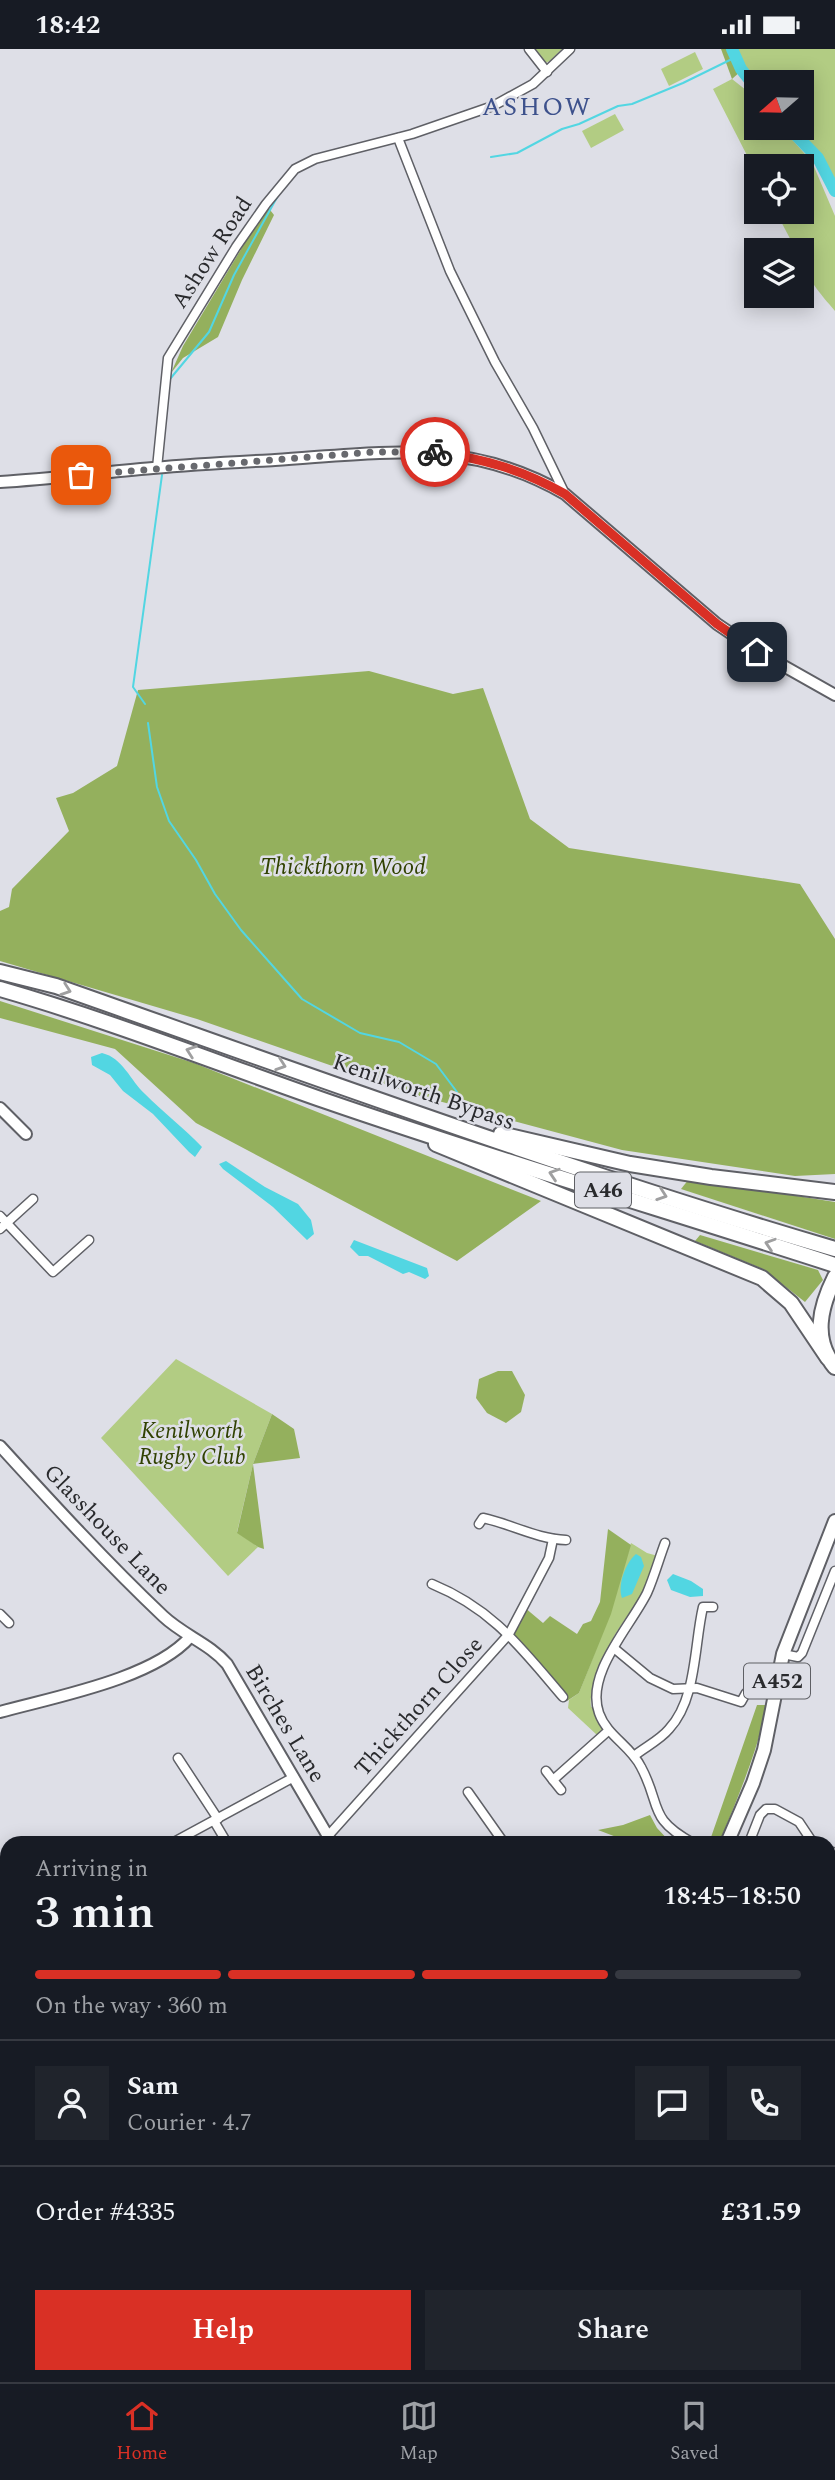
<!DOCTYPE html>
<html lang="en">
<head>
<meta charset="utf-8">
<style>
	:root { --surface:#171b24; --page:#20242c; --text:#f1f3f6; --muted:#9ea1a6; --line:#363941; --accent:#d93025 }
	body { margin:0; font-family:Spectral,serif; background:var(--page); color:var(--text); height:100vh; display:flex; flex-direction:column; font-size:26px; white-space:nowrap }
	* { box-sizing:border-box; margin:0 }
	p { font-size:23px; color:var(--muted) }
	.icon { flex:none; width:38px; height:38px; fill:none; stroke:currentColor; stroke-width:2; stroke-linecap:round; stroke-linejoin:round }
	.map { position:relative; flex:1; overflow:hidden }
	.panel { position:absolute; left:0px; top:1787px; width:836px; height:548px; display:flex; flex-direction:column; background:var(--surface); border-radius:21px 21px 0 0; box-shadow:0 4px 18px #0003 }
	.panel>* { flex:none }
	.needle { width:46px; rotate:250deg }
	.controls { position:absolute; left:744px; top:21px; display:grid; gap:14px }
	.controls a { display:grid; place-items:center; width:70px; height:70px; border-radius:0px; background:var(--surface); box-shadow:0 4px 18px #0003; font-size:35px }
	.pin { position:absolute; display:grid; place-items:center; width:60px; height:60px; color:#fff; margin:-30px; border-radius:14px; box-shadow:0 4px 10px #0006 }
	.courier { position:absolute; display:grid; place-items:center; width:70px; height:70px; margin:-35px; border:5px solid #d93025; border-radius:50%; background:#fff; color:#222; box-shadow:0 2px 9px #0007 }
	.head em { font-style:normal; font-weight:600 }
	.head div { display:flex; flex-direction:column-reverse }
	.head { display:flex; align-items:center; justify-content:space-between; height:119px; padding:0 35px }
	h1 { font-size:46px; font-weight:600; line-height:52px }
	.bar { display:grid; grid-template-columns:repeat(4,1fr); gap:10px 7px; align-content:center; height:84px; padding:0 35px }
	.bar i { height:9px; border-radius:5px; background:var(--line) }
	.bar .selected { background:var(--accent) }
	.bar p { grid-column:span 4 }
	.line { display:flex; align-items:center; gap:18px; padding:0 35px; border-top:2px solid var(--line) }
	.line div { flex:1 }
	.round { display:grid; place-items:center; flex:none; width:74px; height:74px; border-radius:0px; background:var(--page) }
	.button { display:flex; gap:14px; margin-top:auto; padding:14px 35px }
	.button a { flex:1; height:80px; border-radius:0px; background:var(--accent); color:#fff; font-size:28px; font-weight:600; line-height:80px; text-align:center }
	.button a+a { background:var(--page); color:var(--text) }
	.status { display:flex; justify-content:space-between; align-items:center; height:49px; padding:0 35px; background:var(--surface); direction:ltr }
	.status svg { height:19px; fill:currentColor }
	.tab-bar { display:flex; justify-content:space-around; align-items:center; height:98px; border-top:2px solid var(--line); background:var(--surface); font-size:19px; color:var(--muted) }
	.tab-bar a { display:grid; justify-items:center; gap:4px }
	.tab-bar .selected { color:var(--accent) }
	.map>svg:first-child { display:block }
</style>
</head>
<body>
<div class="status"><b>18:42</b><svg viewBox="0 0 49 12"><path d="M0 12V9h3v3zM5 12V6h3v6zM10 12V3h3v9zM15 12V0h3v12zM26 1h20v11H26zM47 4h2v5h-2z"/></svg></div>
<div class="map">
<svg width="835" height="2333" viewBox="0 0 835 2333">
	<rect width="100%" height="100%" fill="#dedfe7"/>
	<g fill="#b2cc83">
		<path d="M 535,0 L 562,0 L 550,12 L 545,14 Z"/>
		<path d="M 736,0 L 835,0 L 835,142 L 818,109 L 789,79 L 802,79 L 802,33 L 756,33 L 756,39 L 741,20 Z"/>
		<path d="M 695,3 L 703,20 L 669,37 L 661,20 Z"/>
		<path d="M 732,30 L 756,49 L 756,79 L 782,79 L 812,113 L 835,167 L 835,262 C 820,244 802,226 802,201 L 796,201 L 776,163 L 802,163 L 802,117 L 756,117 L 756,124 L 713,40 Z"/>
		<path d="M 615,65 L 624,81 L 591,99 L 582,82 Z"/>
		<path d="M 176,1310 L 272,1365 L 253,1415 L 237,1483 L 258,1498 L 228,1527 L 101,1389 Z"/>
		<path d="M 631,1494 L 647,1504 L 658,1507 L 643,1543 L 614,1587 L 615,1591 C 603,1612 589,1634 591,1658 L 594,1659 L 603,1679 L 597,1686 L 568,1659 L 569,1651 L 579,1644 L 610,1565 Z"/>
		<path d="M 830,2307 L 835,2313 L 835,2333 L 759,2333 L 771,2328 L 830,2328 Z"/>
	</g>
	<g fill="#94b05d">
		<path d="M 721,0 L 736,0 L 741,22 L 732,30 Z"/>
		<path d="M 267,157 L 274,166 L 242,231 L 218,288 L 183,309 L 171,324 L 183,297 Z"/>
		<path d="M 369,622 L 453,645 L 483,639 L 530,770 L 569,799 L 800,835 L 835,890 L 835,1125 L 795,1127 L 622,1101 L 416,1046 L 197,970 L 0,912 L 0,862 L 9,858 L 12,840 L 69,782 L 56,749 L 73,744 L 117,717 L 138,641 Z"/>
		<path d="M 0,952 L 194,1014 L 541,1152 L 457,1212 L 196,1074 L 115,1000 L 0,969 Z"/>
		<path d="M 689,1130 L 835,1153 L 835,1190 L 681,1140 Z"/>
		<path d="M 700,1186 L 818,1221 L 823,1231 L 805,1253 L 763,1220 L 695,1192 Z"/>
		<path d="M 498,1322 L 512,1322 L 525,1346 L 521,1363 L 506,1374 L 487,1364 L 476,1349 L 479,1330 Z"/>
		<path d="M 272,1365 L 294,1380 L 300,1409 L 253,1415 L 264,1500 L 258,1498 L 237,1484 L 253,1415 Z"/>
		<path d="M 608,1480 L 631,1496 L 611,1565 L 579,1644 L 567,1652 L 509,1585 L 524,1558 L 543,1574 L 550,1567 L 577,1585 L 583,1575 L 591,1572 L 600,1553 Z"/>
		<path d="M 757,1656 L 767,1656 C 757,1704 738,1748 719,1794 L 709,1794 Z"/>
		<path d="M 650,1766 L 657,1779 L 671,1794 L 632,1794 L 598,1781 L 623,1776 Z"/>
	</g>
	<g fill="#52d6e2">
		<path d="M 102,1004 C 123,1009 130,1031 145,1045 C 163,1063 184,1079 202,1098 L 195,1108 L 189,1103 L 153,1065 L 123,1042 L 110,1026 L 92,1016 L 91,1008 Z"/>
		<path d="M 226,1112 L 265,1138 L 298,1155 L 311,1171 L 314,1185 L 307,1191 L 273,1158 L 223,1120 L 219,1115 Z"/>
		<path d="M 354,1191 L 427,1219 L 429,1227 L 425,1230 L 409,1223 L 403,1225 L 368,1207 L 359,1207 L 350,1198 Z"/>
		<path d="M 636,1505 L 641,1508 L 644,1517 L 632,1545 L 622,1549 C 617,1536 626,1513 636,1505 Z"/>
		<path d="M 673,1525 L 691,1532 L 703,1540 L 703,1547 L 690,1548 L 671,1541 L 667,1531 Z"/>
	</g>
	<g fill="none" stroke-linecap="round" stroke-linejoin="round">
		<g stroke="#52d6e2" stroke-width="2">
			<path d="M 491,108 L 517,104 L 562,80 L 579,75 L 618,57 L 632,55 L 683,34 L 736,8"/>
			<path d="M 170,330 L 209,283 L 234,226 L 280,143"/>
			<path d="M 145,655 L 133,638 L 162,426"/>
			<path d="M 148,674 L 157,738 L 169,772 L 196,811 L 215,845 L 241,881 L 302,950 L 360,984 L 399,993 L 436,1015 L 457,1043"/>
		</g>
		<g stroke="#52d6e2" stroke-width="12">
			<path d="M 732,0 L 741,20 L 756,39"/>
			<path d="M 789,79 L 818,109 L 835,142"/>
		</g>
		<g stroke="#5f6066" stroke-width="11">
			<g id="street">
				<path d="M 529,0 L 547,23"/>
				<path d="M 398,89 L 450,222 L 495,313 L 533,379 L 565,445"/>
				<path d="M 157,419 L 168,309 L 236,198 L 266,155 L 295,120 L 315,110 L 412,85 L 493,57 L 533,35 L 570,0"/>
				<path d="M 0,1167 L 53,1223 L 89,1191"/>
				<path d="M 0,1180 L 33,1150"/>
				<path d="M 479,1475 L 483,1469 C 511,1475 537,1490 566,1491"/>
				<path d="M 665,1494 C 659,1510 654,1528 647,1544 C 630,1578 585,1625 599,1664 C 607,1687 631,1697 641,1718 C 662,1757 647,1769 693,1794"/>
				<path d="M 432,1535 C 493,1560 521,1599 563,1648"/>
				<path d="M 0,1565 L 9,1574"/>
				<path d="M 615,1600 L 650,1629 L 673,1640 L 697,1639 L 741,1653 L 746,1644"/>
				<path d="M 783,1605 L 798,1608 L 802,1604 L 835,1522"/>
				<path d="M 634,1707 C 645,1698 660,1691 669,1680 C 697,1650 694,1596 703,1558 L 713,1558"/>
				<path d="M 178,1709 L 218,1770"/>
				<path d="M 546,1722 L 553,1731"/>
				<path d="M 561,1741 L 553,1731 L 608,1682"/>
				<path d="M 468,1743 L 504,1794"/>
				<path d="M 214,1772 L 227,1794"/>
				<path d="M 328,1787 L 509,1585 L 549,1509 L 553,1490"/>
				<path d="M 172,1794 L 294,1728"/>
				<path d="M 749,1794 L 760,1766 L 766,1760 L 775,1760 L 799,1773 L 813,1794"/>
				<path d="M 830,1802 L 835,1804"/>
				<path d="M 0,1856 L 7,1853"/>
				<path d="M 830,1877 L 835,1868"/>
				<path d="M 0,1962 L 7,1981"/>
				<path d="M 0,2159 L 7,2172"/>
				<path d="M 0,2229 L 7,2228"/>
				<path d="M 830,2283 L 835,2299"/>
				<path d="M 0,2317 L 7,2315"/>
				<path d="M 503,2328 L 507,2333"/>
				<path d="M 588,2328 L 592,2333"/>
				<path d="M 182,2329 L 183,2333"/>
				<path d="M 256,2333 L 260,2328"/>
				<path d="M 753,2333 L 764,2328"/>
			</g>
		</g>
		<g stroke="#5f6066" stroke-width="14">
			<g id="secondary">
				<path d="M 0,433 C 51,430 102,423 153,419 C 194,415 235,413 275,411 C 382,404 467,388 565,445 L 717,575 L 757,602 L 835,646"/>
				<path d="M 0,1059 L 26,1085"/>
				<path d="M 0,1397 C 53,1455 106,1513 163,1567 C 183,1586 210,1595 227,1615 L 332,1794"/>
				<path d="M 0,1663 C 54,1648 153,1630 190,1588"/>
				<path d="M 830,2134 L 835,2132"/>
			</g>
		</g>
		<g stroke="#5f6066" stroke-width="16">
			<g id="primary">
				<path d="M 727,1794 L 753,1734 L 764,1701 L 783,1605 L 835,1472"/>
				<path d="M 440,2333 L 445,2328"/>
			</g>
		</g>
		<g stroke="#5f6066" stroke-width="18">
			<g id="highway">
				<path d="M 0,923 L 56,937 C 315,1028 572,1123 835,1200"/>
				<path d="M 0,940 C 111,972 217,1014 326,1052 C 494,1110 665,1161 835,1216"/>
				<path d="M 501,1085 L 630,1115 L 711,1128 L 835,1143"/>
				<path d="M 436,1095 L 762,1229 L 791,1254 L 828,1309"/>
				<path d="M 835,1228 C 820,1258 812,1290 835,1318"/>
			</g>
		</g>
		<use href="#street" stroke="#fff" stroke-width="8"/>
		<use href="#secondary" stroke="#fff" stroke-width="10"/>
		<use href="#primary" stroke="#fff" stroke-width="12"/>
		<use href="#highway" stroke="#fff" stroke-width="14"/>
		<g stroke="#898a90" stroke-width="2" stroke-dasharray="3.5 7" stroke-linecap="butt">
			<path d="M 830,1981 L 835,1978"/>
			<path d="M 135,2333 L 148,2328"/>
		</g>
	</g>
	<defs><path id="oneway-chevron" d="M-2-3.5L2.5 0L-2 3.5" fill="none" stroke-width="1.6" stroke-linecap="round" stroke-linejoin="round" transform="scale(1.75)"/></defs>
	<g stroke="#9f9fa0">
		<use href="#oneway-chevron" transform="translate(66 941) rotate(19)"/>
		<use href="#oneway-chevron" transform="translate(191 1002) rotate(-161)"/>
		<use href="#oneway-chevron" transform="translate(281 1016) rotate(19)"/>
		<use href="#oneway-chevron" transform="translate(554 1125) rotate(-162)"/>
		<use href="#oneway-chevron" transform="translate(662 1146) rotate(19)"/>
		<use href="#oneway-chevron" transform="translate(770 1195) rotate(-162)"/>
	</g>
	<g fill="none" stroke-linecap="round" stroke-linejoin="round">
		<path stroke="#68696e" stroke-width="7" stroke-dasharray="0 12.6" d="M 81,426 L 374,403 L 435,403"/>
		<path stroke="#d93025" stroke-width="9" d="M 435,403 C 484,410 521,420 565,445 L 717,575 L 757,603"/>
	</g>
	<g text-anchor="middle" stroke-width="5" stroke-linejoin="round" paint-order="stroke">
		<g fill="#dedfe7" stroke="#5f6065" stroke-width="2">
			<rect x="575" y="1123.5" width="56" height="35" rx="5"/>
			<rect x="744" y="1614.5" width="66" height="35" rx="5"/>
		</g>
		<g font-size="21" font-weight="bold" fill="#292a2d">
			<text x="603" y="1148">A46</text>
			<text x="777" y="1639">A452</text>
		</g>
		<g font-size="23" fill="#292a2d" stroke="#dedfe7">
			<text transform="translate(211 203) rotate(-57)" y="8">Ashow Road</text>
			<text transform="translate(424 1042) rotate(19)" y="8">Kenilworth Bypass</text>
			<text transform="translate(108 1480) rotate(46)" y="8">Glasshouse Lane</text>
			<text transform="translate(418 1657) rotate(-48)" y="8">Thickthorn Close</text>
			<text transform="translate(286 1674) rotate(59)" y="8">Birches Lane</text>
		</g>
		<g font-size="23" font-style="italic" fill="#314202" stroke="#dedfe7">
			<text x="343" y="825">Thickthorn Wood</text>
			<text x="192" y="1389">Kenilworth<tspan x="192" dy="26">Rugby Club</tspan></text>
		</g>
		<g font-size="26" letter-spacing="2" fill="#3d518c" stroke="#dedfe7">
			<text x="537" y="66">ASHOW</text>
		</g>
	</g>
</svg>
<div class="controls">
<a><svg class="needle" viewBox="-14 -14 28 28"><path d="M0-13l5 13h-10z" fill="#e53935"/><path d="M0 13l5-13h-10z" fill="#9ea1a6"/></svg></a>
<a><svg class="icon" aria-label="locate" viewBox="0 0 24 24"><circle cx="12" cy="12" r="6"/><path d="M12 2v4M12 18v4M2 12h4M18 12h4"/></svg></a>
<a><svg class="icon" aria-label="layers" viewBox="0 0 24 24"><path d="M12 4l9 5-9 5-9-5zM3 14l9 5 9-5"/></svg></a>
</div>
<div class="pin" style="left:81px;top:426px;background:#ea580c"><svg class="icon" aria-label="bag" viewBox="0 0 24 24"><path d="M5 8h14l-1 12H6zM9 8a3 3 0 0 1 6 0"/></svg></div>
<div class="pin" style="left:757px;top:603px;background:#1f2937"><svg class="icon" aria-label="home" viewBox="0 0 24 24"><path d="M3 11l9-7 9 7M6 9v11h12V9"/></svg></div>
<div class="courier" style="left:435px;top:403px"><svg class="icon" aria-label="bike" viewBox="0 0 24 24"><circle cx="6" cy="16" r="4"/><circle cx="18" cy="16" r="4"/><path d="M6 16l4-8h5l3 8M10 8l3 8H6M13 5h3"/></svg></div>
<section class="panel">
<div class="head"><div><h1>3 min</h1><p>Arriving in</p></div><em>18:45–18:50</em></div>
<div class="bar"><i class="selected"></i><i class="selected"></i><i class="selected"></i><i></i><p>On the way · 360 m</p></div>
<div class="line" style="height:126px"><a class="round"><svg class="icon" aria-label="person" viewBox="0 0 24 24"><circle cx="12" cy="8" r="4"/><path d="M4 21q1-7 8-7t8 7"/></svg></a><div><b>Sam</b><p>Courier · 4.7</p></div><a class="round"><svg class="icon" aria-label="chat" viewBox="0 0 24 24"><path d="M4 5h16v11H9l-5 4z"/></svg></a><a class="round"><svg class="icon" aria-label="phone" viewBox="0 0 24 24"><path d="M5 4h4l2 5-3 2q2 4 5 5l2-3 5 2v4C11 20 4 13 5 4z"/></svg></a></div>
<div class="line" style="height:91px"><div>Order #4335</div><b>£31.59</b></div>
<div class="button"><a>Help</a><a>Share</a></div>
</section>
</div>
<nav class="tab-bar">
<a class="selected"><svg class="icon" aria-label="home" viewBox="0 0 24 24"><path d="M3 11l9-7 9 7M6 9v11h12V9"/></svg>Home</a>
<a><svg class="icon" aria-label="map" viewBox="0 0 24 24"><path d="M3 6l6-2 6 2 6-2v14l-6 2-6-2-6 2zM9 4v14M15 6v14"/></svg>Map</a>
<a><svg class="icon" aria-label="saved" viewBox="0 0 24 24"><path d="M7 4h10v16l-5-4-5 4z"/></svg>Saved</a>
</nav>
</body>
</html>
